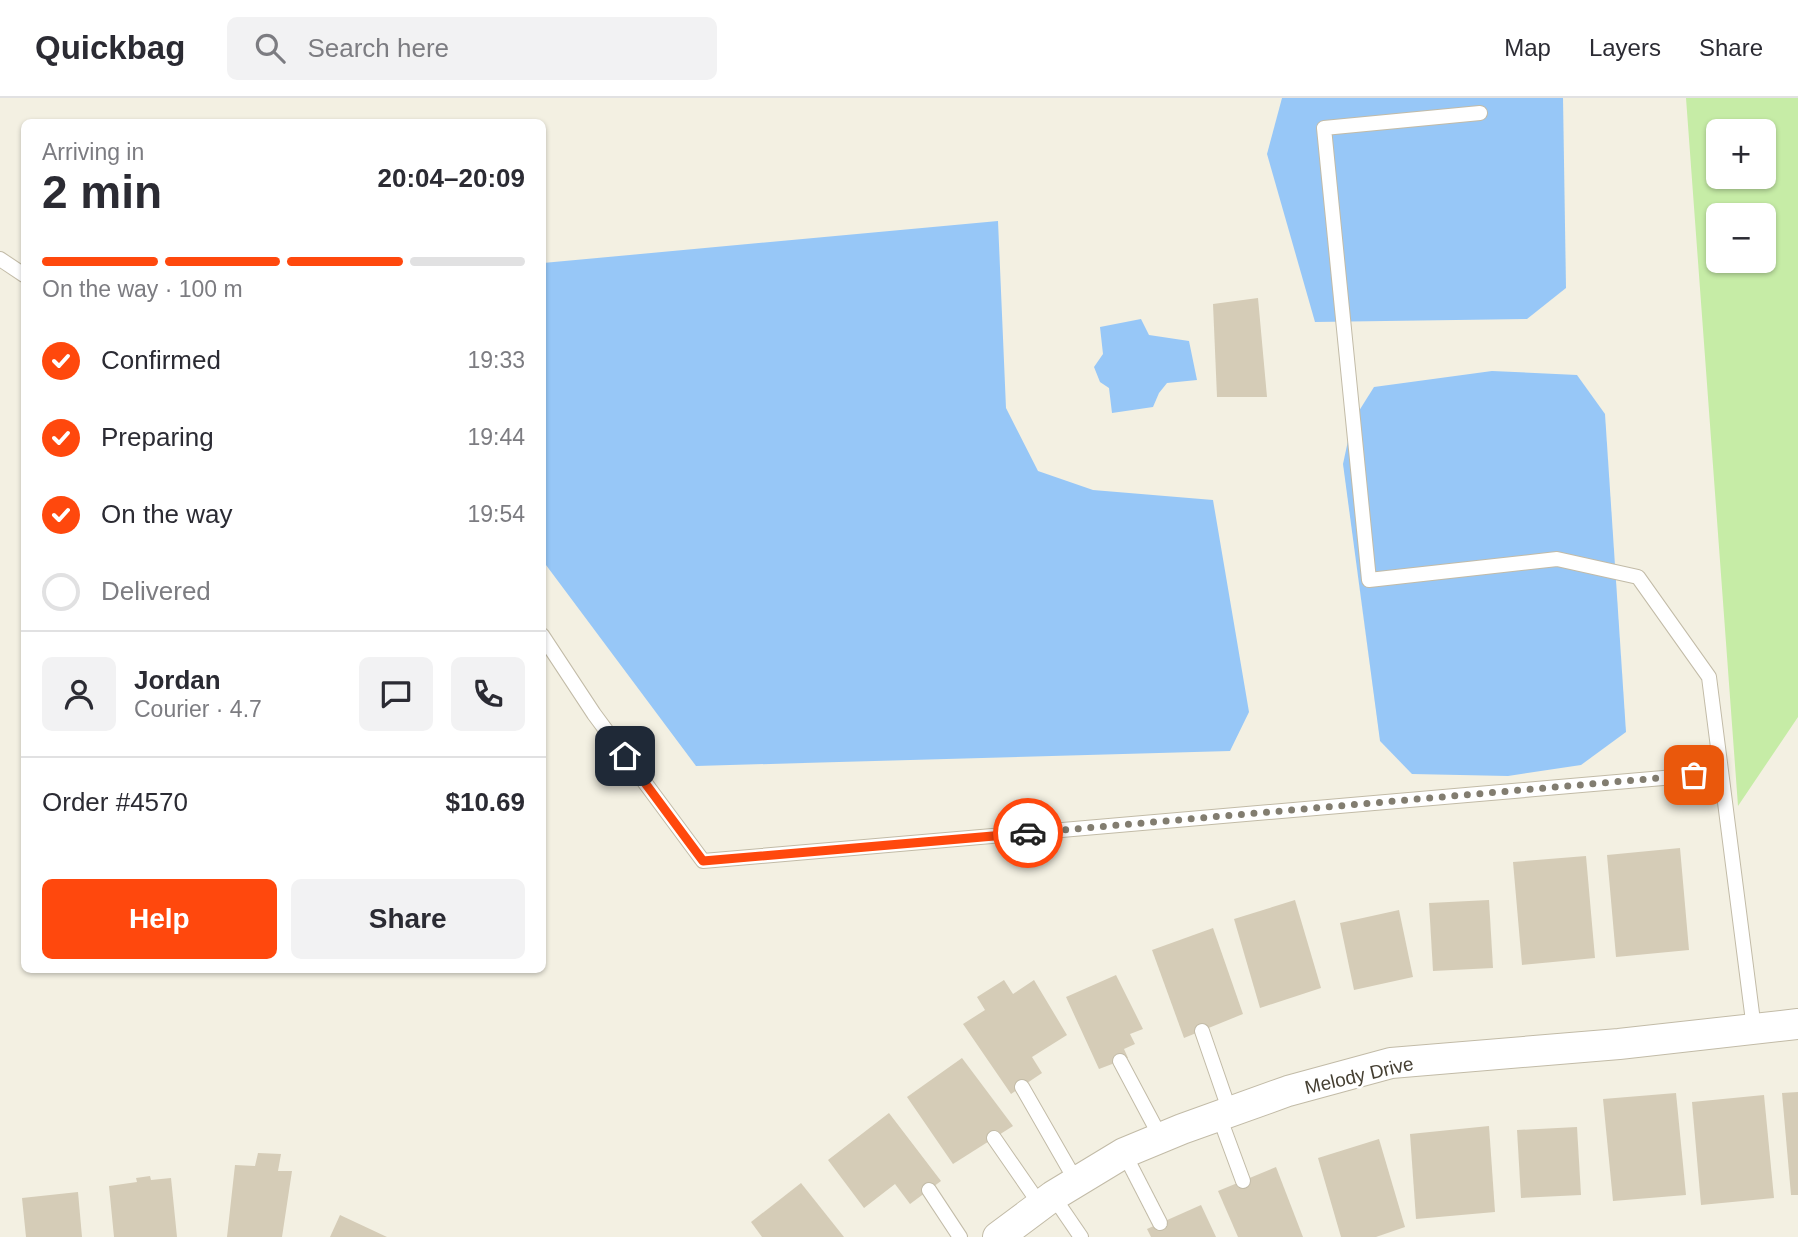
<!DOCTYPE html>
<html lang="en">
<head>
<meta charset="utf-8">
<style>
	:root { --surface:#fff; --page:#f2f2f3; --text:#2b2b33; --muted:#7c7c81; --line:#e1e1e2; --accent:#ff480d }
	body { margin:0; font-family:Arial,sans-serif; background:var(--page); color:var(--text); height:100vh; display:flex; flex-direction:column; font-size:26px; white-space:nowrap }
	* { box-sizing:border-box; margin:0 }
	p { font-size:23px; color:var(--muted) }
	.icon { flex:none; width:38px; height:38px; fill:none; stroke:currentColor; stroke-width:2; stroke-linecap:round; stroke-linejoin:round }
	.map { position:relative; flex:1; overflow:hidden }
	.panel { position:absolute; left:21px; top:21px; width:525px; height:854px; display:flex; flex-direction:column; background:var(--surface); border-radius:10px; box-shadow:0 2px 5px #0004 }
	.panel>* { flex:none }
	.controls { position:absolute; left:1706px; top:21px; display:grid; gap:14px }
	.controls a { display:grid; place-items:center; width:70px; height:70px; border-radius:10px; background:var(--surface); box-shadow:0 2px 5px #0004; font-size:35px }
	.pin { position:absolute; display:grid; place-items:center; width:60px; height:60px; color:#fff; margin:-30px; border-radius:14px; box-shadow:0 4px 10px #0006 }
	.courier { position:absolute; display:grid; place-items:center; width:70px; height:70px; margin:-35px; border:5px solid #ff480d; border-radius:50%; background:#fff; color:#222; box-shadow:0 2px 9px #0007 }
	.overview em { font-style:normal; font-weight:700 }
	.overview div { display:flex; flex-direction:column-reverse }
	.overview { display:flex; align-items:center; justify-content:space-between; height:119px; padding:0 21px }
	h1 { font-size:46px; font-weight:700; line-height:52px }
	.bar { display:grid; grid-template-columns:repeat(4,1fr); gap:10px 7px; align-content:center; height:84px; padding:0 21px }
	.bar i { height:9px; border-radius:5px; background:var(--line) }
	.bar .active { background:var(--accent) }
	.bar p { grid-column:span 4 }
	.line { display:flex; align-items:center; gap:18px; padding:0 21px; border-top:2px solid var(--line) }
	.line div { flex:1 }
	.round { display:grid; place-items:center; flex:none; width:74px; height:74px; border-radius:10px; background:var(--page) }
	ol { padding:0 21px; list-style:none }
	li { display:flex; align-items:center; gap:21px; height:77px }
	li p { margin-inline-start:auto }
	li .icon { padding:7px; border-radius:50%; background:var(--accent); color:#fff; stroke-width:4 }
	li:last-child { color:var(--muted) }
	li i { width:38px; height:38px; border:4px solid var(--line); border-radius:50% }
	.cta { display:flex; gap:14px; margin-top:auto; padding:14px 21px }
	.cta a { flex:1; height:80px; border-radius:10px; background:var(--accent); color:#fff; font-size:28px; font-weight:700; line-height:80px; text-align:center }
	.cta a+a { background:var(--page); color:var(--text) }
	header { display:flex; align-items:center; gap:42px; box-sizing:border-box; height:98px; padding:0 35px; background:var(--surface); border-bottom:2px solid var(--line) }
	header strong { font-size:33px }
	nav { display:flex; gap:38px; margin-inline-start:auto; font-size:24px }
	.search { width:490px; height:63px; background:var(--page); display:flex; align-items:center; gap:18px; box-sizing:border-box; padding:0 24px; border-radius:10px; color:var(--muted); font-size:26px }
	.map>svg:first-child { display:block }
</style>
</head>
<body>
<header>
<strong>Quickbag</strong>
<div class="search"><svg class="icon" aria-label="search" viewBox="0 0 24 24"><circle cx="10" cy="10" r="6"/><path d="M15 15l6 6"/></svg>Search here</div>
<nav><a>Map</a><a>Layers</a><a>Share</a></nav>
</header>
<div class="map">
<svg width="1798" height="1139" viewBox="0 0 1798 1139">
	<rect width="100%" height="100%" fill="#f3f0e2"/>
	<path fill="#c6eca6" fill-rule="evenodd" d="M 1686,0 L 1798,0 L 1798,619 L 1738,708 ZM 1718,33 L 1764,33 L 1764,79 L 1718,79 ZM 1718,117 L 1764,117 L 1764,163 L 1718,163 Z"/>
	<g fill="#97c7f7">
		<path d="M 1282,0 L 1563,0 L 1566,190 L 1527,221 L 1315,224 L 1267,56 Z"/>
		<path d="M 998,123 L 1006,310 L 1038,373 L 1093,392 L 1213,402 L 1249,614 L 1230,653 L 696,668 L 543,463 L 543,165 Z"/>
		<path d="M 1141,221 L 1149,237 L 1189,243 L 1197,282 L 1167,285 L 1159,295 L 1153,309 L 1112,315 L 1109,290 L 1100,284 L 1094,269 L 1103,256 L 1100,229 Z"/>
		<path d="M 1492,273 L 1577,277 L 1605,316 L 1626,634 L 1581,667 L 1508,678 L 1412,676 L 1380,643 L 1343,366 L 1352,324 L 1374,289 Z"/>
	</g>
	<g fill="#d5ccb7">
		<path d="M 1258,200 L 1267,299 L 1217,299 L 1213,206 Z"/>
		<path d="M 1680,750 L 1689,852 L 1616,859 L 1607,757 Z"/>
		<path d="M 1586,758 L 1595,860 L 1522,867 L 1513,764 Z"/>
		<path d="M 1295,802 L 1321,890 L 1260,910 L 1234,821 Z"/>
		<path d="M 1489,802 L 1493,870 L 1433,873 L 1429,805 Z"/>
		<path d="M 1399,812 L 1413,879 L 1354,892 L 1340,825 Z"/>
		<path d="M 1213,830 L 1243,916 L 1184,940 L 1152,852 Z"/>
		<path d="M 1116,877 L 1143,931 L 1130,936 L 1135,946 L 1124,951 L 1128,960 L 1099,971 L 1066,899 Z"/>
		<path d="M 1004,882 L 1013,896 L 1034,882 L 1067,937 L 1032,959 L 1042,975 L 1011,996 L 963,926 L 985,912 L 977,899 Z"/>
		<path d="M 962,960 L 1013,1028 L 953,1066 L 907,999 Z"/>
		<path d="M 1798,994 L 1798,1097 L 1791,1097 L 1782,995 Z"/>
		<path d="M 1676,995 L 1686,1097 L 1613,1103 L 1603,1001 Z"/>
		<path d="M 1764,997 L 1774,1100 L 1701,1107 L 1692,1004 Z"/>
		<path d="M 889,1015 L 941,1083 L 910,1106 L 895,1086 L 864,1110 L 828,1062 Z"/>
		<path d="M 1489,1028 L 1495,1114 L 1416,1121 L 1410,1036 Z"/>
		<path d="M 1577,1029 L 1581,1097 L 1521,1100 L 1517,1032 Z"/>
		<path d="M 1379,1041 L 1405,1129 L 1376,1139 L 1341,1139 L 1318,1060 Z"/>
		<path d="M 258,1055 L 281,1056 L 278,1073 L 292,1073 L 282,1139 L 227,1139 L 235,1067 L 255,1068 Z"/>
		<path d="M 1276,1069 L 1303,1139 L 1238,1139 L 1218,1093 Z"/>
		<path d="M 150,1078 L 151,1082 L 171,1080 L 177,1139 L 114,1139 L 109,1088 L 137,1084 L 136,1080 Z"/>
		<path d="M 801,1085 L 844,1139 L 762,1139 L 751,1124 Z"/>
		<path d="M 78,1094 L 82,1139 L 26,1139 L 22,1100 Z"/>
		<path d="M 1201,1107 L 1216,1139 L 1151,1139 L 1147,1131 Z"/>
		<path d="M 340,1117 L 387,1139 L 330,1139 Z"/>
	</g>
	<g fill="none" stroke-linecap="round" stroke-linejoin="round">
		<g stroke="#c2bba7" stroke-width="16">
			<g id="service">
				<path d="M 1480,15 L 1324,30 L 1369,482 L 1557,461 L 1638,479 L 1709,579 L 1754,931"/>
				<path d="M 0,161 L 24,177"/>
				<path d="M 542,537 L 594,616 L 703,763 L 1721,675"/>
				<path d="M 1202,933 L 1230,1014"/>
				<path d="M 1120,963 L 1161,1040"/>
				<path d="M 1022,989 L 1076,1083"/>
				<path d="M 1219,1018 L 1243,1083"/>
				<path d="M 994,1040 L 1041,1108"/>
				<path d="M 1124,1055 L 1160,1125"/>
				<path d="M 929,1092 L 960,1139"/>
				<path d="M 1053,1098 L 1081,1139"/>
			</g>
		</g>
		<g stroke="#c2bba7" stroke-width="32">
			<path id="minor" d="M 998,1139 L 1053,1098 L 1124,1055 L 1182,1031 L 1288,993 L 1391,965 L 1619,946 L 1798,926"/>
		</g>
		<use href="#service" stroke="#fff" stroke-width="14"/>
		<use href="#minor" stroke="#fff" stroke-width="30"/>
	</g>
	<g fill="none" stroke-linecap="round" stroke-linejoin="round">
		<path stroke="#827d70" stroke-width="7" stroke-dasharray="0 12.6" d="M 1028,735 L 1694,677"/>
		<path stroke="#ff480d" stroke-width="9" d="M 625,658 L 703,763 L 1028,735"/>
	</g>
	<g text-anchor="middle" stroke-width="5" stroke-linejoin="round" paint-order="stroke">
		<g font-size="19" fill="#453f32" stroke="#fff">
			<text transform="translate(1359 977) rotate(-13)" y="7">Melody Drive</text>
		</g>
	</g>
</svg>
<div class="controls">
<a>+</a>
<a>−</a>
</div>
<div class="pin" style="left:1694px;top:677px;background:#ea580c"><svg class="icon" aria-label="bag" viewBox="0 0 24 24"><path d="M5 8h14l-1 12H6zM9 8a3 3 0 0 1 6 0"/></svg></div>
<div class="pin" style="left:625px;top:658px;background:#1f2937"><svg class="icon" aria-label="home" viewBox="0 0 24 24"><path d="M3 11l9-7 9 7M6 9v11h12V9"/></svg></div>
<div class="courier" style="left:1028px;top:735px"><svg class="icon" aria-label="car" viewBox="0 0 24 24"><path d="M5 17H2v-5l4-1 3-4h7l3 4 3 1v5h-3M9 17h6M6 11h13"/><circle cx="7" cy="17" r="2"/><circle cx="17" cy="17" r="2"/></svg></div>
<section class="panel">
<div class="overview"><div><h1>2 min</h1><p>Arriving in</p></div><em>20:04–20:09</em></div>
<div class="bar"><i class="active"></i><i class="active"></i><i class="active"></i><i></i><p>On the way · 100 m</p></div>
<ol>
<li><svg class="icon" aria-label="check" viewBox="0 0 24 24"><path d="M5 12l5 5 9-10"/></svg>Confirmed<p>19:33</p></li>
<li><svg class="icon" aria-label="check" viewBox="0 0 24 24"><path d="M5 12l5 5 9-10"/></svg>Preparing<p>19:44</p></li>
<li><svg class="icon" aria-label="check" viewBox="0 0 24 24"><path d="M5 12l5 5 9-10"/></svg>On the way<p>19:54</p></li>
<li><i></i>Delivered</li>
</ol>
<div class="line" style="height:126px"><a class="round"><svg class="icon" aria-label="person" viewBox="0 0 24 24"><circle cx="12" cy="8" r="4"/><path d="M4 21q1-7 8-7t8 7"/></svg></a><div><b>Jordan</b><p>Courier · 4.7</p></div><a class="round"><svg class="icon" aria-label="chat" viewBox="0 0 24 24"><path d="M4 5h16v11H9l-5 4z"/></svg></a><a class="round"><svg class="icon" aria-label="phone" viewBox="0 0 24 24"><path d="M5 4h4l2 5-3 2q2 4 5 5l2-3 5 2v4C11 20 4 13 5 4z"/></svg></a></div>
<div class="line" style="height:91px"><div>Order #4570</div><b>$10.69</b></div>
<div class="cta"><a>Help</a><a>Share</a></div>
</section>
</div>
</body>
</html>
